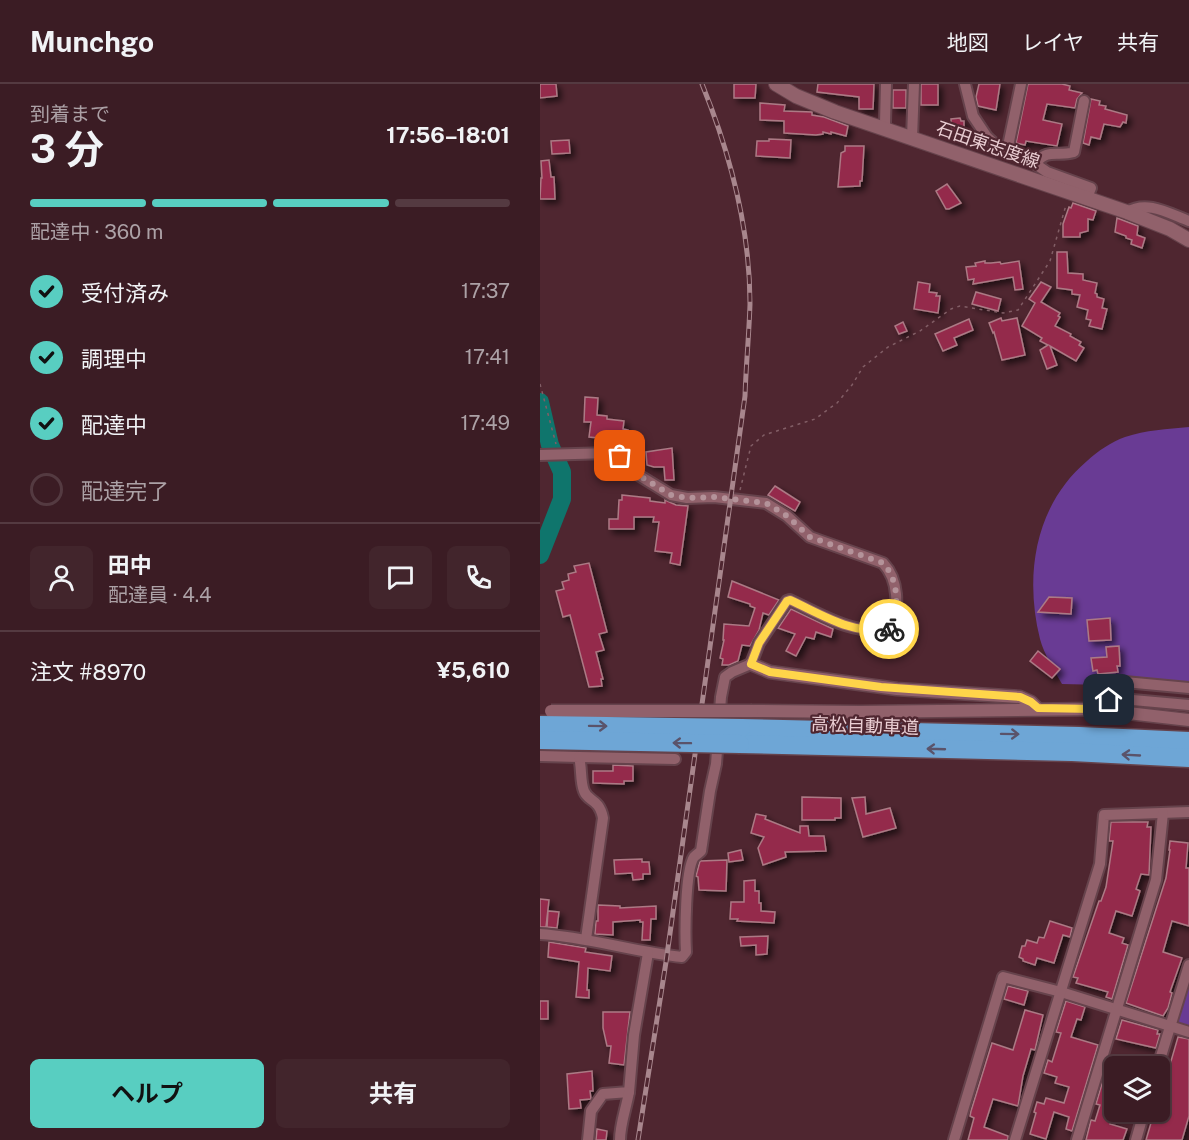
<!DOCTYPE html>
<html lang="ja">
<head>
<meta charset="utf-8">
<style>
	:root { --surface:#3b1c24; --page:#42252c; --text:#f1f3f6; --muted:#aca1a6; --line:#543a41; --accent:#58cec1 }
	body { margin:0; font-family:"Public Sans","Noto Sans JP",sans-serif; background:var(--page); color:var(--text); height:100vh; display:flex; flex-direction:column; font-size:22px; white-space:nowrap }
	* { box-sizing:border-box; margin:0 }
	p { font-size:20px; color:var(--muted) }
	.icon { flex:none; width:33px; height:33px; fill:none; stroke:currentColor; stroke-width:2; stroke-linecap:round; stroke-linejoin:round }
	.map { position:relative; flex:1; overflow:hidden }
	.drawer { display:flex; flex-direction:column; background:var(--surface); width:540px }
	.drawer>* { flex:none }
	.tools { position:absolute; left:564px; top:972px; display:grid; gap:12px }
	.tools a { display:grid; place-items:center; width:66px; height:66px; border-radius:9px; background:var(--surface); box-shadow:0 2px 4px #0004,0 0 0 2px var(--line); font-size:30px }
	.pin { position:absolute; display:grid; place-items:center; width:51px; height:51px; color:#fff; margin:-26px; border-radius:12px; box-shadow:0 3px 9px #0006 }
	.courier { position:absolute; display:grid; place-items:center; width:60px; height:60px; margin:-30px; border:4px solid #ffd54a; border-radius:50%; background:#fff; color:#222; box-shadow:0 2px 8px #0007 }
	.overview em { font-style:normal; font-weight:700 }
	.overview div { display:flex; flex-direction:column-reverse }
	.overview { display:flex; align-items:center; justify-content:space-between; height:102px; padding:0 30px }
	h1 { font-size:39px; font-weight:700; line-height:45px }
	.bar { display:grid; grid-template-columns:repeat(4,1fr); gap:9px 6px; align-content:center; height:72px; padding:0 30px }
	.bar i { height:8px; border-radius:4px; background:var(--line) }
	.bar .selected { background:var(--accent) }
	.bar p { grid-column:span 4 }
	.line { display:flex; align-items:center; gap:15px; padding:0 30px; border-top:2px solid var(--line) }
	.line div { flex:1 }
	.round { display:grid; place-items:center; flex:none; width:63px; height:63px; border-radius:9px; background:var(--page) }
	ol { padding:0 30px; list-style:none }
	li { display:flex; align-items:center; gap:18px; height:66px }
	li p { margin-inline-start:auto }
	li .icon { padding:6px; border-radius:50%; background:var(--accent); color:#111; stroke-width:4 }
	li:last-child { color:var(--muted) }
	li i { width:33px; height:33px; border:3px solid var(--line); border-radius:50% }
	.button { display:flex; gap:12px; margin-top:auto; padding:12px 30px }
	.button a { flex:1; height:69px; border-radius:9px; background:var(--accent); color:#111; font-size:24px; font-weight:700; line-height:69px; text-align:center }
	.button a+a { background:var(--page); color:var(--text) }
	header { display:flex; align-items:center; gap:36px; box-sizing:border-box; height:84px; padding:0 30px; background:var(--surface); border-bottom:2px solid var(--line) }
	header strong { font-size:28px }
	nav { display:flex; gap:33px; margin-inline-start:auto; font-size:21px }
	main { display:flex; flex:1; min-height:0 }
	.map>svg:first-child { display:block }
</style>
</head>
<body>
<header>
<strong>Munchgo</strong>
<nav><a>地図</a><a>レイヤ</a><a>共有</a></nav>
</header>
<main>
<section class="drawer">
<div class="overview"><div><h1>3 分</h1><p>到着まで</p></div><em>17:56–18:01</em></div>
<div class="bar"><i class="selected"></i><i class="selected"></i><i class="selected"></i><i></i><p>配達中 · 360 m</p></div>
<ol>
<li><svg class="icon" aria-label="check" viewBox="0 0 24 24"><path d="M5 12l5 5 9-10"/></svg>受付済み<p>17:37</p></li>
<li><svg class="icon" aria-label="check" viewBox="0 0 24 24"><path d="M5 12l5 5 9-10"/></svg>調理中<p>17:41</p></li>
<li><svg class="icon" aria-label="check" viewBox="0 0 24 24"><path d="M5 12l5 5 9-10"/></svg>配達中<p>17:49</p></li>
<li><i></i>配達完了</li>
</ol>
<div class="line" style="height:108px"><a class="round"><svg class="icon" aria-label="person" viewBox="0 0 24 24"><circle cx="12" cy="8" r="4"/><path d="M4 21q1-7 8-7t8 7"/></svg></a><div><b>田中</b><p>配達員 · 4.4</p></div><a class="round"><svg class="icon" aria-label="chat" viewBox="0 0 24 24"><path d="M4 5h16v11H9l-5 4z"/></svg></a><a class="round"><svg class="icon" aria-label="phone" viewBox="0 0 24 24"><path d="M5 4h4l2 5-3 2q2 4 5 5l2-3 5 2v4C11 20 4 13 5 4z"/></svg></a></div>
<div class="line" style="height:78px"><div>注文 #8970</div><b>¥5,610</b></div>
<div class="button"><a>ヘルプ</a><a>共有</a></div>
</section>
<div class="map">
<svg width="649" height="1056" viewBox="0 0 649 1056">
	<defs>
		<filter id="shadow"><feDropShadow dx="4" dy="4" stdDeviation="3" flood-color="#0009"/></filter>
	</defs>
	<rect width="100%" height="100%" fill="#4f2630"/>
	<g fill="#693b94">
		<path d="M 649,343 L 649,603 L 522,600 C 514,586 504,570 500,555 C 484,491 495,421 547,377 C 558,367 571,358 585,353 C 606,346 627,345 649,343 Z"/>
		<path d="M 649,901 L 649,943 L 637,939 Z"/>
	</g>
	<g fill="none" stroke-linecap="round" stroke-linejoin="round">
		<path stroke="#0f756c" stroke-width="18" d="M 0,318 L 10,361 L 22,388 L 22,415 L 0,471"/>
	</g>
	<g fill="#942a4c" stroke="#ac7a85" stroke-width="1.5" filter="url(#shadow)">
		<path d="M 0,0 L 16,0 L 17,12 L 0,14 Z"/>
		<path d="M 194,0 L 216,0 L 215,14 L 194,14 Z"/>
		<path d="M 278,0 L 334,0 L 333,25 L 319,25 L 319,13 L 277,8 Z"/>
		<rect x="381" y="0" width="17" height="21"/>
		<path d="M 439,0 L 460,0 L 456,26 L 438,22 L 436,13 Z"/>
		<path d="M 488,0 L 522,0 L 530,2 L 529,6 L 542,9 L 537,15 L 535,24 L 507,20 L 503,36 L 522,40 L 517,62 L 486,57 L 485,61 L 476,59 Z"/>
		<rect x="353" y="6" width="13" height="18"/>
		<path d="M 551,15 L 560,17 L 559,21 L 566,22 L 565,25 L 587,31 L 586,39 L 583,38 L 580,43 L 564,40 L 560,55 L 551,53 L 549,61 L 543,59 Z"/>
		<path d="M 220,19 L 245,21 L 244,27 L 272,28 L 272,31 L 284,33 L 308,42 L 306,52 L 291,48 L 291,50 L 283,48 L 283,50 L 276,51 L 244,49 L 244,37 L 220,36 Z"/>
		<path d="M 420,34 L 421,37 L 424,37 L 424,52 L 412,53 L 411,35 Z"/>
		<path d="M 229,55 L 251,56 L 250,74 L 216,72 L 217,57 L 229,57 Z"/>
		<path d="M 29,56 L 30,69 L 12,70 L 11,57 Z"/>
		<path d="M 305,62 L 324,62 L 322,97 L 320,97 L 320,102 L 298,103 L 301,69 L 305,67 Z"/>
		<path d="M 9,76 L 11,93 L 14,93 L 15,115 L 0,115 L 1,94 L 2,94 L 1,77 Z"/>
		<path d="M 407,100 L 421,119 L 409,125 L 406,125 L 396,107 Z"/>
		<path d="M 533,119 L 556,127 L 553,136 L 548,135 L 548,147 L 540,149 L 540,153 L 523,153 L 523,140 L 529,123 L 531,124 Z"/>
		<path d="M 577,134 L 598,142 L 597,151 L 605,154 L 602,164 L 591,160 L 592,156 L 586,154 L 586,152 L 575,148 Z"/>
		<path d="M 517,168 L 527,168 L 528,189 L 543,190 L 543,196 L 557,199 L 555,209 L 557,210 L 557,213 L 564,215 L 562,224 L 567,225 L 562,245 L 549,242 L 551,236 L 546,235 L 548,226 L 537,223 L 540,211 L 532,210 L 532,206 L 517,204 Z"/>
		<path d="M 445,177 L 445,179 L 451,179 L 460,178 L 461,180 L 479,177 L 483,205 L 475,206 L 473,193 L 433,200 L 434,195 L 428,196 L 426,183 L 436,182 L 435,179 Z"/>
		<path d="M 378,198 L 390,200 L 389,208 L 397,209 L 396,212 L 400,212 L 398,229 L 374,225 Z"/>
		<path d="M 501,198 L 511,203 L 501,218 L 520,229 L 518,232 L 520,233 L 515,242 L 531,250 L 530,252 L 541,258 L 539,261 L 544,264 L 536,277 L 510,262 L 517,281 L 507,285 L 500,266 L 508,261 L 500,257 L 502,254 L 482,242 L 495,219 L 489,215 Z"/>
		<path d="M 436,208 L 461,215 L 458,227 L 432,220 Z"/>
		<path d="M 461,234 L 462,237 L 477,234 L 485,271 L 462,276 L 454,248 L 453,249 L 449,239 Z"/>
		<path d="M 429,235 L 433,246 L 414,254 L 417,261 L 403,267 L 395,250 Z"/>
		<path d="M 363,238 L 367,247 L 359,250 L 355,242 Z"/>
		<path d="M 45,313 L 58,314 L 57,331 L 67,332 L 67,335 L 84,337 L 83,345 L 88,346 L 85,356 L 70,352 L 70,355 L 49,353 L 51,338 L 44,338 Z"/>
		<path d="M 132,364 L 134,396 L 125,396 L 124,383 L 114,383 L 107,381 L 106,368 Z"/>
		<path d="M 235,402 L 260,418 L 255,427 L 228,411 Z"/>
		<path d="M 82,411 L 110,414 L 110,417 L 125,419 L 125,416 L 136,421 L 148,422 L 140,481 L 130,479 L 132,469 L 115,467 L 119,438 L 113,438 L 114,433 L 94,433 L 94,445 L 69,445 L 69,435 L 78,435 L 79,416 L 82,416 Z"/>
		<path d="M 49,479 L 67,548 L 59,550 L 64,566 L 56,568 L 63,595 L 61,595 L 62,602 L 49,603 L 30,531 L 23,533 L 16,507 L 24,505 L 22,498 L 29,496 L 28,490 L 36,488 L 34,482 Z"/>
		<path d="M 192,497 L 239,516 L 229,531 L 223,529 L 219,546 L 210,562 L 202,561 L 198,577 L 189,581 L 182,581 L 183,575 L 180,574 L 184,556 L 183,556 L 184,540 L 209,542 L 215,524 L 210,522 L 210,520 L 188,513 Z"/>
		<path d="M 509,513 L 532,514 L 531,530 L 498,528 Z"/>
		<path d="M 251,525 L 293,545 L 291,553 L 276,548 L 274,555 L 266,553 L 256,572 L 246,567 L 255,550 L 238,544 Z"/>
		<path d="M 570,534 L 571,556 L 549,557 L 547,536 Z"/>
		<path d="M 579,562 L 580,582 L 577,582 L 578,588 L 558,590 L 557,586 L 553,587 L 551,574 L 567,573 L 566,563 Z"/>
		<path d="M 498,567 L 520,585 L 512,594 L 490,577 Z"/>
		<path d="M 73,681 L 93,682 L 93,697 L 84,697 L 84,700 L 53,699 L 53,687 L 73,687 Z"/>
		<path d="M 262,713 L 301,714 L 301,734 L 295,734 L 295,736 L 262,736 Z"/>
		<path d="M 325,713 L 326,730 L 350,724 L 356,744 L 323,753 L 312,714 Z"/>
		<path d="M 216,730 L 226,732 L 225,735 L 260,749 L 260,742 L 268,742 L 269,752 L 284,752 L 286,767 L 245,768 L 246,773 L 223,781 L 218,764 L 224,753 L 211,749 Z"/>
		<path d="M 571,738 L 608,738 L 607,743 L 611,743 L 609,791 L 601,790 L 596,805 L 600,807 L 592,832 L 576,827 L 569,849 L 584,854 L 582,859 L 588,861 L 572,915 L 566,913 L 568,908 L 536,899 L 538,894 L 533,893 L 559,817 L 561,817 L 566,803 L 573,757 L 569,757 Z"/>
		<path d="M 630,757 L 648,759 L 646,784 L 649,784 L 649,842 L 632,837 L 623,868 L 642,874 L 630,908 L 632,909 L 628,924 L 623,932 L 586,919 L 626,794 L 630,766 L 629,766 Z"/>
		<path d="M 201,766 L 203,776 L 189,778 L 188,769 Z"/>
		<path d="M 102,775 L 102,778 L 109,778 L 110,790 L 103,790 L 103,795 L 93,796 L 92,789 L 75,790 L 74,776 Z"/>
		<path d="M 187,776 L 186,807 L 159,806 L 158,793 L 156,792 L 160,777 Z"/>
		<path d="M 215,796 L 215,807 L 219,807 L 219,819 L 221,819 L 221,827 L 235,828 L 234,839 L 197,837 L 198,835 L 190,835 L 191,818 L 204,818 L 204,797 Z"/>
		<path d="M 0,815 L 9,816 L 6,843 L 0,843 Z"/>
		<path d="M 58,821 L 80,822 L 80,824 L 116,822 L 116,835 L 111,835 L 110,856 L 102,856 L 103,838 L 100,838 L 100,836 L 73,838 L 73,851 L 55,850 L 56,837 L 58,837 Z"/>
		<path d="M 8,827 L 19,828 L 17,844 L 7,843 Z"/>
		<path d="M 510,837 L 532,844 L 530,853 L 523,851 L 514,879 L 497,874 L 495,881 L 483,877 L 483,875 L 479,873 L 482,862 L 485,862 L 487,856 L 497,859 L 499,853 L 504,854 Z"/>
		<path d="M 228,852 L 227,870 L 216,871 L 216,861 L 201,862 L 200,853 Z"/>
		<path d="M 9,858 L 46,864 L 45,868 L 72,872 L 70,887 L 48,884 L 47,906 L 49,906 L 49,914 L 36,913 L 39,878 L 8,873 Z"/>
		<path d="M 468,902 L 488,907 L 484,921 L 464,915 Z"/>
		<rect x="0" y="917" width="8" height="18"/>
		<path d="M 526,917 L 545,923 L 541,936 L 537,935 L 531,953 L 558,961 L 532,1047 L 526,1045 L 529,1033 L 514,1028 L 506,1055 L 490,1050 L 496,1029 L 494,1028 L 497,1018 L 504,1020 L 506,1014 L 524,1019 L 529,1003 L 515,999 L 517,993 L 504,989 L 508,976 L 512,978 L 521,949 L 516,948 Z"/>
		<path d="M 485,926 L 503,931 L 495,966 L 491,965 L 483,992 L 478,1022 L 453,1015 L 444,1043 L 468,1052 L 468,1056 L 428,1056 L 434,1034 L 430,1032 L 431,1027 L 452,959 L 473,966 Z"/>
		<path d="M 63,928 L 90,928 L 84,981 L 69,979 L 71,962 L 67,962 L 63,944 Z"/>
		<path d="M 582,936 L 618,946 L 617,950 L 620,950 L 616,964 L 576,955 Z"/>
		<path d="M 638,953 L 649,955 L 649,1032 L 642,1056 L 606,1056 L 613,1032 L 620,1035 L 620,1015 Z"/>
		<path d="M 566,986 L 574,989 L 574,1026 L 570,1040 L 587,1045 L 583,1056 L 546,1056 L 551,1036 L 555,1037 L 560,1021 L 556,1020 Z"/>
		<path d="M 52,987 L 53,1007 L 50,1007 L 51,1015 L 40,1016 L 41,1024 L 29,1025 L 27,990 Z"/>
		<path d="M 57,1045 L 67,1047 L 66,1056 L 56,1056 Z"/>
	</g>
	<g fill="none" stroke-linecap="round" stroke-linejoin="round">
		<g stroke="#66434c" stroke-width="14">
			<g id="minor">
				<path d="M 425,0 L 433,32 L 447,53 L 457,62 L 488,75 L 507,88 L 551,104 L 547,114"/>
				<path d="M 343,44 L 345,39 L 346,0"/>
				<path d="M 372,54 L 374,0"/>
				<path d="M 467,67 L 481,0"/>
				<path d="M 496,79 C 508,64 517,73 534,68 L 544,17"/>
				<path d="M 587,128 C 607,116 628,129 649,137"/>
				<path d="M 0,371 L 70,369 L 80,372 L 100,392 L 131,411 L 147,414 L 174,413 L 226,419 L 247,432 L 270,453 L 343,479 C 359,496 359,523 351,545 C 314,552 282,531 250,516 L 247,517 L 219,559 L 211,580 L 192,588 L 185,593 L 181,613 L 176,680 L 170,707 L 161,767 C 159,769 156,771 154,773 C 145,786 145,851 146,868 L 142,873 C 94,868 48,853 0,850"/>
				<path d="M 574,597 L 649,604"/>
				<path d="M 553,625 L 554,616 L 559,613 L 649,621"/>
				<path d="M 0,672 L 39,673 C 42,684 40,697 44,707 C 48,718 59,714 63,734 L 46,855"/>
				<path d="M 39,673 L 135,675"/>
				<path d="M 618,982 L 649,881"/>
				<path d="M 48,1056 L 51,1027 L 63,1010 L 89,1008 L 94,951 L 108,869"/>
				<path d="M 80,1056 C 80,1040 86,1025 89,1008"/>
				<path d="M 414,1056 L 463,893 L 521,908 L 649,948"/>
				<path d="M 475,1056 L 560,780 L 564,731 L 649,728"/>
				<path d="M 537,1056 L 616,796 L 623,729"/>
				<path d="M 596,1056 L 604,1028"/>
			</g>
		</g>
		<g stroke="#66434c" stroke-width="15">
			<g id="tertiary">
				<path d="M 211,580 L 230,588 L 357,605 L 480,613 L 491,618 L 498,625"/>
				<path d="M 212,627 L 320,628 L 553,625 L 649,636"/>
			</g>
		</g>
		<g stroke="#66434c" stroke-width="16">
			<path id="secondary" d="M 236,0 L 256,12 L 295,28 L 587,128 L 630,145 L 649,156"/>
		</g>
		<g stroke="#66434c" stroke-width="21">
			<g id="motorway">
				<path d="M 201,644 L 539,652 L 649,657"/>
				<path d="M 200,660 L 532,668 L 649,674"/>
			</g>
		</g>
		<g stroke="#825e66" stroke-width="1.5" stroke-dasharray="3 4.5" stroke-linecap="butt">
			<path d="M 0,300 L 16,360"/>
			<path d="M 200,406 L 211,362 L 224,351 L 275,335 L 297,319 L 312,301 L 323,283 L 348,263 L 380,247 L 411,225 L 420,222 L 463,229 L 478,226 L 510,177 L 526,121"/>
		</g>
		<use href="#minor" stroke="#91616b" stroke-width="10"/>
		<use href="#tertiary" stroke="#91616b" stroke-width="12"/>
		<use href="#secondary" stroke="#91616b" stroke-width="14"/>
		<use href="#motorway" stroke="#6ea6d6" stroke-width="18"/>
		<g stroke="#a8868d" stroke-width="5">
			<path id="rail" d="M 98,1056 L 126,878 L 205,312 C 206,281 209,251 210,220 C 210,145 190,69 162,0"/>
		</g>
		<use href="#rail" stroke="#4f2630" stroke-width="3" stroke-dasharray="9" stroke-linecap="butt"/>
		<g stroke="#66434c" stroke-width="15" stroke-linecap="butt">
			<path id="tertiary-bridge" d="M 11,627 L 212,627"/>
		</g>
		<g stroke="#66434c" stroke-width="21" stroke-linecap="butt">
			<g id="motorway-bridge">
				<path d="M 0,641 L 201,644"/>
				<path d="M 0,656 L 200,660"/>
			</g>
		</g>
		<use href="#tertiary-bridge" stroke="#91616b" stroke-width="12"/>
		<use href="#motorway-bridge" stroke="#6ea6d6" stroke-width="18"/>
	</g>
	<defs><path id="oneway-shaft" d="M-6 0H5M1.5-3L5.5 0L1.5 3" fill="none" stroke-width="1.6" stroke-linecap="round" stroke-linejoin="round" transform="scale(1.5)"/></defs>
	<g stroke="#5a536a">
		<use href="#oneway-shaft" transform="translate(58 642) rotate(1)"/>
		<use href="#oneway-shaft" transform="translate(470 650) rotate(1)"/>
		<use href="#oneway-shaft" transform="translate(142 659) rotate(-179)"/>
		<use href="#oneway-shaft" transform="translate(396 665) rotate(-178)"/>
		<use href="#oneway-shaft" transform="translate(591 671) rotate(-177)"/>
	</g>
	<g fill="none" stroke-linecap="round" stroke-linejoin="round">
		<path stroke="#b4939a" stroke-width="6" stroke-dasharray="0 10.8" d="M 80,372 L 100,392 L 131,411 L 147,414 L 174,413 L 226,419 L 247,432 L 270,453 L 343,479 C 359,496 359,523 351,545 L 349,545"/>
		<path stroke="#ffd54a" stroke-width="8" d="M 349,545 C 314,552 281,530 250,516 L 247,517 L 219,559 L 211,580 L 230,588 L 341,603 L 480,613 L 491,618 L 498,624 L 553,625 L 554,616 L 559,613 L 569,616"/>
	</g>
	<g text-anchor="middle" stroke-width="4.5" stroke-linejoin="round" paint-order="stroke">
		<g font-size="18" fill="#eaced3" stroke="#4f2630">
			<text transform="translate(448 61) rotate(19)" y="6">石田東志度線</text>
			<text transform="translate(325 642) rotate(2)" y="6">高松自動車道</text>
		</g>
	</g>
</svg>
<div class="tools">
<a><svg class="icon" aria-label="layers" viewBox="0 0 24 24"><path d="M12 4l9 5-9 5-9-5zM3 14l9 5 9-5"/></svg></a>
</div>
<div class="pin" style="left:80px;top:372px;background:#ea580c"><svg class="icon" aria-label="bag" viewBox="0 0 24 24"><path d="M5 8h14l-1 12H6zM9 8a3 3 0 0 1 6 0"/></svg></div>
<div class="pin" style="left:569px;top:616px;background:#1f2937"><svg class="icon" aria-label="home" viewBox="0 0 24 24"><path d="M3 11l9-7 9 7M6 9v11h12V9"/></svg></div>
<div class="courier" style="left:349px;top:545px"><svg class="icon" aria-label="bike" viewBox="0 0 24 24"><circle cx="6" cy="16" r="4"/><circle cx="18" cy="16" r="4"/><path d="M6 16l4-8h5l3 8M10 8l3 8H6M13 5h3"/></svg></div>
</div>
</main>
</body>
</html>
